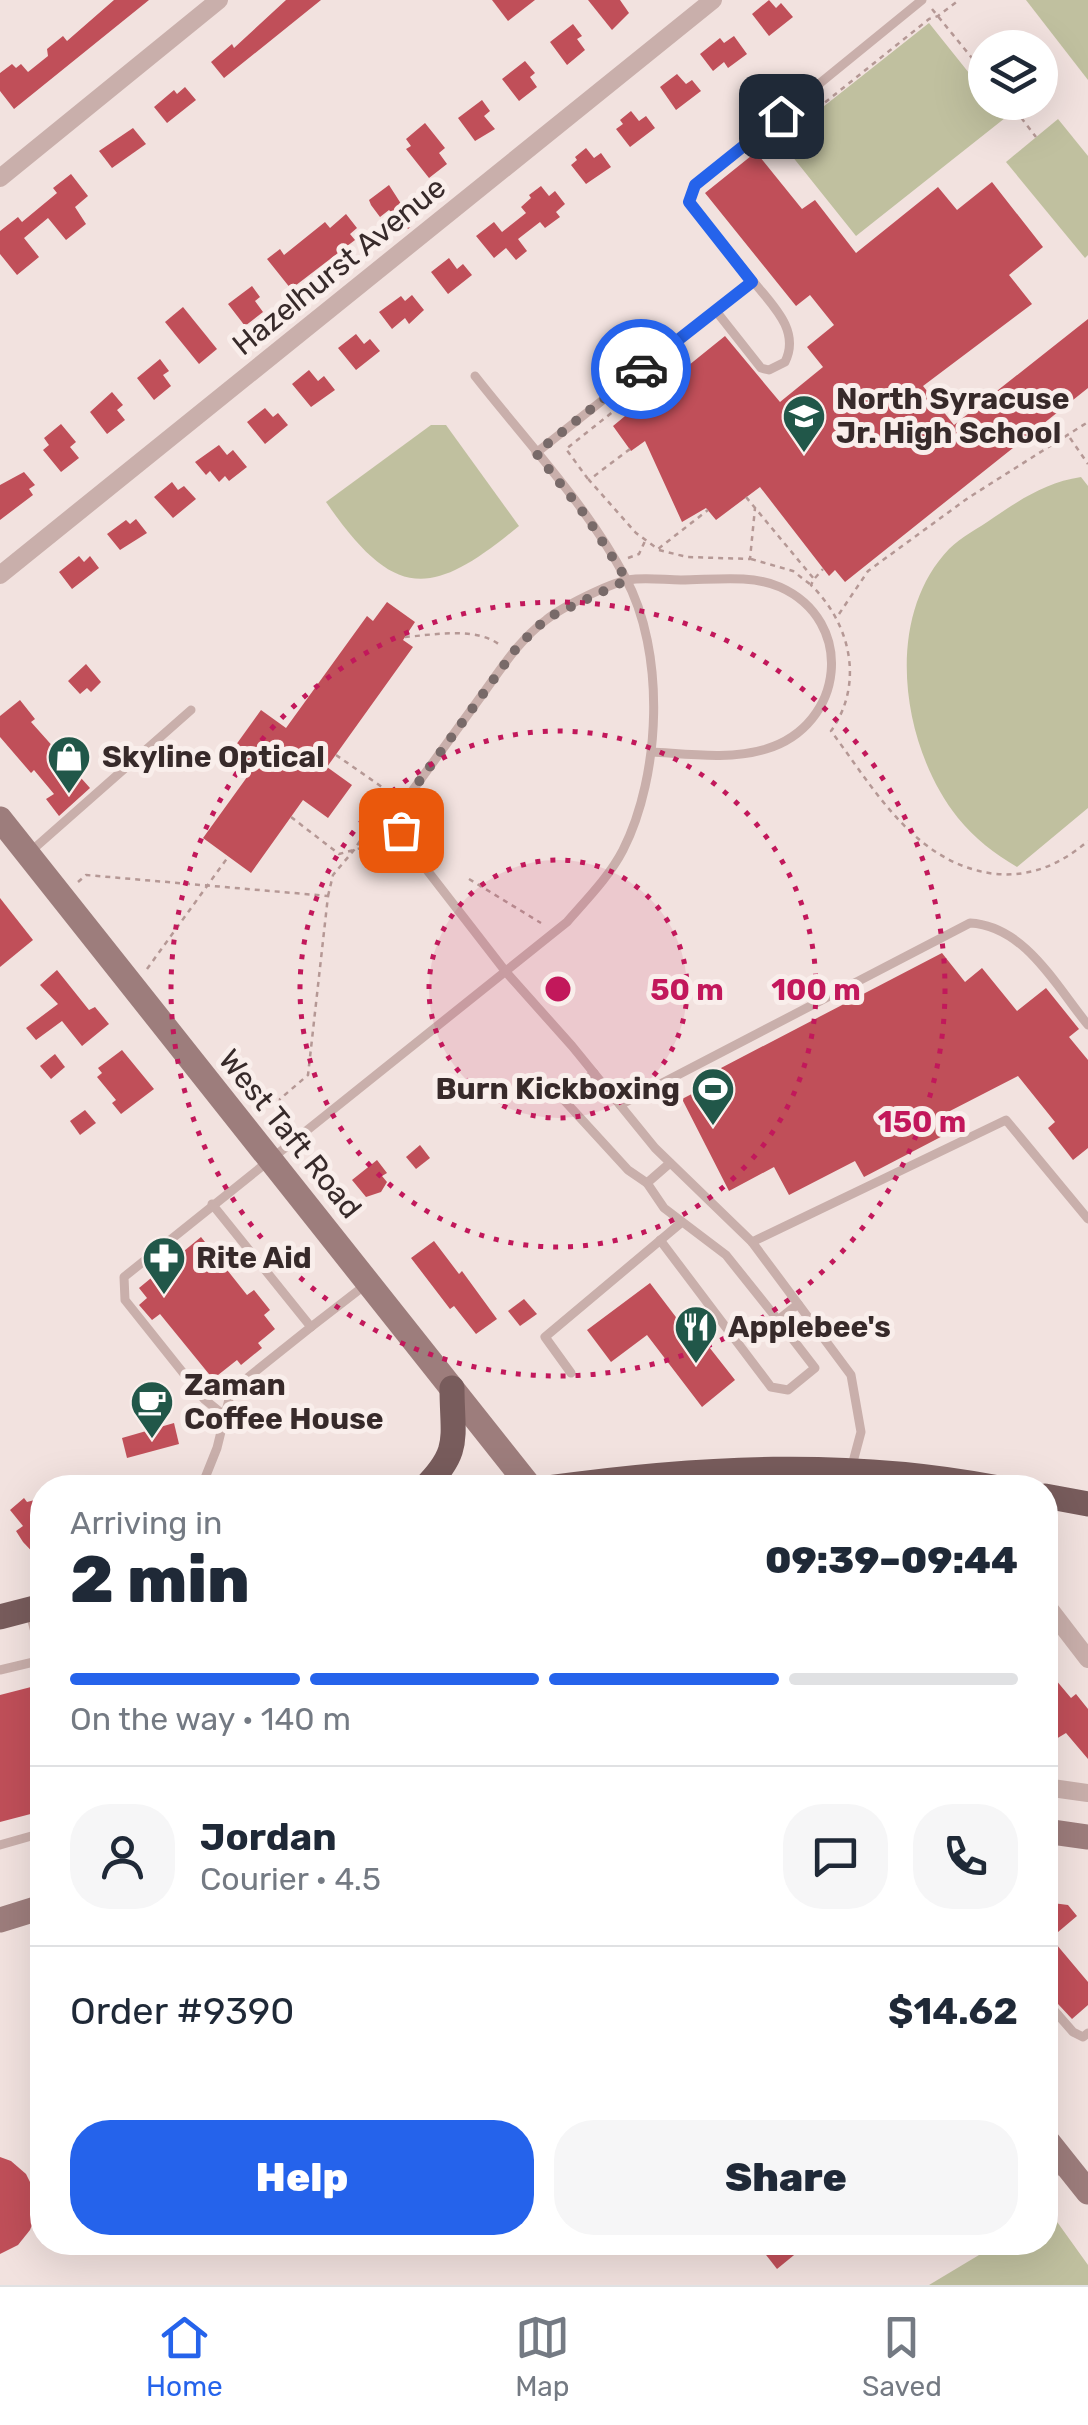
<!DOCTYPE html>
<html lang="en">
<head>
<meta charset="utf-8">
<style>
	:root { --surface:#fff; --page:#f6f6f7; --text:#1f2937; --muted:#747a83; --line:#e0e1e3; --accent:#2563eb }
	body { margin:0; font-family:Rubik,sans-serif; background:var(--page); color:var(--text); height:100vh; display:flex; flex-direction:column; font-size:38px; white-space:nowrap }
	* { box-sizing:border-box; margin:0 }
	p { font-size:32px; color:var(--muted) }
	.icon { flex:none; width:55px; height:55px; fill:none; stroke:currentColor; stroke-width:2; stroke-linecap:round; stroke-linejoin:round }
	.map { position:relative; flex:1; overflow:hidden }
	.drawer { position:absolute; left:30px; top:1475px; width:1028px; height:780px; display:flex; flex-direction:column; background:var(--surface); border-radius:40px; box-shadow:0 10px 40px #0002 }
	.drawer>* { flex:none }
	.fabs { position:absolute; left:968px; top:30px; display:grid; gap:20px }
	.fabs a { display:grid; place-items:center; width:90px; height:90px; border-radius:50%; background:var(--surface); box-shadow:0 10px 40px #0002; font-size:50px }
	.pin { position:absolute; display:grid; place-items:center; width:85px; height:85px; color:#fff; margin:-42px; border-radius:20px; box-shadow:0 5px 15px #0006 }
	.courier { position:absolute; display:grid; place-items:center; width:100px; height:100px; margin:-50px; border:8px solid #2563eb; border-radius:50%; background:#fff; color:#222; box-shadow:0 2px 12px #0007 }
	.headline em { font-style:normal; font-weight:800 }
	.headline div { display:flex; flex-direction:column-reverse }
	.headline { display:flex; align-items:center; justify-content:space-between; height:170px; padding:0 40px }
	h1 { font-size:65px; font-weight:800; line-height:75px }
	.bar { display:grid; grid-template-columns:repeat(4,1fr); gap:15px 10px; align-content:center; height:120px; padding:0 40px }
	.bar i { height:12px; border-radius:8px; background:var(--line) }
	.bar .on { background:var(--accent) }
	.bar p { grid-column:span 4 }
	.line { display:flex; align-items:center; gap:25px; padding:0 40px; border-top:2px solid var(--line) }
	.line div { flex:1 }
	.round { display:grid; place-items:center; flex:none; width:105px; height:105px; border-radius:40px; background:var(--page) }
	.button { display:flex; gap:20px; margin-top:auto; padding:20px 40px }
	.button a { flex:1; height:115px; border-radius:40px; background:var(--accent); color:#fff; font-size:40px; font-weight:800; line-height:115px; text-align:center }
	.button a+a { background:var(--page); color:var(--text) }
	.menu { display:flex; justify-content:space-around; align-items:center; height:140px; border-top:2px solid var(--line); background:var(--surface); font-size:28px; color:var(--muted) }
	.menu a { display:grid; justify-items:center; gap:5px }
	.menu .on { color:var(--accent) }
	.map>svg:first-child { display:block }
</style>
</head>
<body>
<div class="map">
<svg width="1088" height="2285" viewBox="0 0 1088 2285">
	<rect width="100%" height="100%" fill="#f2e2df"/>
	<g fill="#c0c09f">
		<path d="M 1026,0 L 1088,0 L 1088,80 Z"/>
		<path d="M 929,23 L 985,93 L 985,102 L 992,103 L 1005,118 L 856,236 L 780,141 Z"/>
		<path d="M 1058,119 L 1088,156 L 1088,255 L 1085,258 L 1006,162 Z"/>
		<path d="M 431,425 L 446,425 L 519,526 C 430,600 394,600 326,502 Z"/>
		<path d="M 1081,477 L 1088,486 L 1088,808 L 1017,867 C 994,853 975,839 958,818 C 902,748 882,619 949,549 C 961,537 979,528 993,518 C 1021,499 1047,482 1081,477 Z"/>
		<path d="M 1050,2212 L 1088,2265 L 1088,2285 L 929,2285 L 999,2243 L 1045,2242 L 1045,2215 Z"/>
	</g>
	<g fill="#c04f59">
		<path d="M 114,0 L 149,0 L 14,109 L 0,91 L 0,73 L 12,64 L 16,68 L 21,64 L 28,72 L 48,56 L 47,49 L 63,36 L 67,41 Z"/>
		<path d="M 286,0 L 321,0 L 224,78 L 211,62 L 232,44 L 234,48 Z"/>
		<path d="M 492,0 L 535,0 L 508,21 Z"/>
		<path d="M 588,0 L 620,0 L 629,13 L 612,30 Z"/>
		<path d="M 769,0 L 776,8 L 781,3 L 793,17 L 769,36 L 752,14 Z"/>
		<path d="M 573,24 L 582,36 L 577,39 L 585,50 L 567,65 L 550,42 Z"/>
		<path d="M 734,36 L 747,54 L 728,68 L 724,62 L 713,71 L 700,54 L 720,38 L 724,43 Z"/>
		<path d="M 525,61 L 535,73 L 530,77 L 537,87 L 519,101 L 502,79 Z"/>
		<path d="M 677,74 L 686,84 L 692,80 L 701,91 L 676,110 L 660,87 Z"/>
		<path d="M 185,87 L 196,100 L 167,123 L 154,107 L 174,90 L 177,94 Z"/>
		<path d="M 482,100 L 490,111 L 484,116 L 495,129 L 475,141 L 458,118 Z"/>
		<path d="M 631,111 L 639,121 L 646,116 L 655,128 L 630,147 L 616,129 L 623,124 L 620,120 Z"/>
		<path d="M 425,123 L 445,148 L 439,153 L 447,164 L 429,178 L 406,149 L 411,146 L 406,139 Z"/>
		<path d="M 133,128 L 146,144 L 112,168 L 99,151 Z"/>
		<path d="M 586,148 L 594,158 L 601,153 L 611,167 L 586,184 L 571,165 L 577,160 L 575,157 Z"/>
		<path d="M 756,152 L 802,209 L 815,200 L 856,253 L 938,187 L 957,210 L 992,182 L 1043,247 L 1009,275 L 1032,304 L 923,386 L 954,425 L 1088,319 L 1088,388 L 845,582 L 835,570 L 829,576 L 760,487 L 716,520 L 706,508 L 682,522 L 645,441 L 631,451 L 613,426 L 642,402 L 639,397 L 665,376 L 668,382 L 725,336 L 780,402 L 823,367 L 807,347 L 834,325 L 810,295 L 796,306 L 705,193 Z"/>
		<path d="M 71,174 L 88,196 L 75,207 L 86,224 L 66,240 L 48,218 L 24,238 L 39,257 L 17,275 L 0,254 L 0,231 L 18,217 L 22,222 L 57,193 L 53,188 Z"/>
		<path d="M 389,185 L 414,224 L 408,229 L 389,210 L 380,217 L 371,205 L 369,200 Z"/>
		<path d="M 541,186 L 549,196 L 555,191 L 565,204 L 556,212 L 560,217 L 545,228 L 540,222 L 518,239 L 527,251 L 516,260 L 506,248 L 494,258 L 476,236 L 494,222 L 502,232 L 526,213 L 521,207 L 531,198 L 529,195 Z"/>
		<path d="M 346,214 L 357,228 L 350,234 L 355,240 L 291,289 L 267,259 L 280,249 L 284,255 L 325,222 L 330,228 Z"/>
		<path d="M 449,258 L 457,269 L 463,264 L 472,275 L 448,294 L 431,272 Z"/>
		<path d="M 252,286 L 260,297 L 255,301 L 263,312 L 245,326 L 228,304 Z"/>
		<path d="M 412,295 L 424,310 L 409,324 L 405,318 L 392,329 L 379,312 L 401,296 L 405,301 Z"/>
		<path d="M 183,307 L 217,349 L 199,364 L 165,322 Z"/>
		<path d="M 356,334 L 364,344 L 370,339 L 380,351 L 356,370 L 338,348 Z"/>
		<path d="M 160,359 L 169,371 L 163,375 L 171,386 L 154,400 L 137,378 Z"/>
		<path d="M 309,370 L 318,381 L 324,376 L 335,390 L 311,407 L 292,384 Z"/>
		<path d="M 112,392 L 123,405 L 117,410 L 125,420 L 107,434 L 90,412 Z"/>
		<path d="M 265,408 L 273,417 L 278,413 L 288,425 L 265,444 L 247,422 Z"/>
		<path d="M 61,424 L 76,442 L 70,447 L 79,458 L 61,472 L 43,450 L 49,445 L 44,438 Z"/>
		<path d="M 219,445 L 227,455 L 233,450 L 247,467 L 229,481 L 225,476 L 219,482 L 210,471 L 206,475 L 195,462 Z"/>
		<path d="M 24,472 L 35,485 L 29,489 L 33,495 L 0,520 L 0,485 Z"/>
		<path d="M 172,482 L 178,490 L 184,486 L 196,499 L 173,518 L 154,497 Z"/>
		<path d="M 136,519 L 147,533 L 120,550 L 107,534 L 126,520 L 130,524 Z"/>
		<path d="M 79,556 L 84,562 L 90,556 L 99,568 L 72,589 L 59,572 Z"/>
		<path d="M 387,602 L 415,622 L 403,640 L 413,647 L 327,767 L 352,785 L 328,818 L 303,800 L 251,873 L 203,838 L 255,766 L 233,749 L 261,710 L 286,728 L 367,616 L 373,621 Z"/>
		<path d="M 86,664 L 101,682 L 91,692 L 87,688 L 80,694 L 68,681 Z"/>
		<path d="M 20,700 L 35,719 L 31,722 L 90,788 L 59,816 L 46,799 L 54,794 L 34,770 L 31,773 L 0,737 L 0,716 Z"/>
		<path d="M 0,898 L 33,940 L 0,967 Z"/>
		<path d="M 942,953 L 965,982 L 982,968 L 1017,1011 L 1046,988 L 1079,1029 L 1069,1037 L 1088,1060 L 1088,1148 L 1073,1160 L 1048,1128 L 1055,1122 L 1018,1076 L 948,1112 L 956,1129 L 864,1177 L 855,1161 L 789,1195 L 774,1167 L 729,1191 L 682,1099 L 725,1077 L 721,1068 Z"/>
		<path d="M 57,970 L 89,1010 L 95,1007 L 109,1024 L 82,1046 L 62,1021 L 36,1040 L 26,1028 L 58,1004 L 40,985 Z"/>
		<path d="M 122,1050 L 154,1089 L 121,1114 L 112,1103 L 116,1100 L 97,1077 L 102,1073 L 98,1068 Z"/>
		<path d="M 55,1054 L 65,1067 L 51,1079 L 40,1066 Z"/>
		<path d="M 85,1110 L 96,1123 L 80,1135 L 70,1121 Z"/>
		<path d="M 420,1145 L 430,1158 L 416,1169 L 406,1157 Z"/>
		<path d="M 377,1160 L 387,1173 L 382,1176 L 387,1182 L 381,1192 L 366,1197 L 352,1180 Z"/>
		<path d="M 201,1237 L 247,1295 L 254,1290 L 270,1310 L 264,1315 L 275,1329 L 258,1343 L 262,1348 L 241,1365 L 237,1360 L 213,1379 L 160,1314 L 152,1320 L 139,1305 L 147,1298 L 139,1288 Z"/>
		<path d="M 434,1241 L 459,1274 L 462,1271 L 497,1319 L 476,1334 L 454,1306 L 450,1309 L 411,1258 Z"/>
		<path d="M 650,1283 L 685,1329 L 691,1324 L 735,1380 L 702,1407 L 647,1335 L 611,1362 L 587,1330 Z"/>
		<path d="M 524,1299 L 537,1314 L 520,1326 L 508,1311 Z"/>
		<path d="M 174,1423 L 179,1444 L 127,1458 L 122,1438 Z"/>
		<path d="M 24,1498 L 27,1502 L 42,1498 L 42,1562 L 23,1542 L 16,1531 L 23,1526 L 10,1510 Z"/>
		<path d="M 1045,1667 L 1071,1698 L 1076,1694 L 1088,1709 L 1088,1759 L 1066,1733 L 1056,1739 L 1045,1726 Z"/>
		<path d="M 31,1687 L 42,1731 L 42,1811 L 0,1822 L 0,1695 Z"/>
		<path d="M 1045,1902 L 1068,1905 L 1077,1916 L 1051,1938 L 1088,1982 L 1088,2005 L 1072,2019 L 1045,1990 Z"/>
		<path d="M 0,2157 L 11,2161 L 26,2174 L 35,2192 L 37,2212 L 30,2230 L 18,2245 L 0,2254 Z"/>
		<path d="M 756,2242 L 810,2242 L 777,2269 Z"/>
	</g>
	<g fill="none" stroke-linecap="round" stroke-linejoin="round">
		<g stroke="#b59895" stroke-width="2.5" stroke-dasharray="5 5" stroke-linecap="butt">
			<path d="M 932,9 L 985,74"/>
			<path d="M 1009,102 L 1036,137"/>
			<path d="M 769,143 L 777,141 L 929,19 L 938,16 L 959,0"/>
			<path d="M 1070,438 L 1088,464"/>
			<path d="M 630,449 L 589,480 L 636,533 L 658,549 L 708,510"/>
			<path d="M 588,479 L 566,449 L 634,395 L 640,404"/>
			<path d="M 746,497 L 814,579 L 811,585 C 850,623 865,683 831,731 C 875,790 916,865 996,874 C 1032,877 1061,864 1088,841"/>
			<path d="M 659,550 L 687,557 L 750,559 L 755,508"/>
			<path d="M 628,558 L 639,554 L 645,541"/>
			<path d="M 751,559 L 793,571 L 811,585"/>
			<path d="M 815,578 L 823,569"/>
			<path d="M 839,614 L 868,571 L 968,498 L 1088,422"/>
			<path d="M 405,637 C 433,635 478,626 501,646"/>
			<path d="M 336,755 L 392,794"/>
			<path d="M 291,817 L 339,854 L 372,845 L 388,835"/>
			<path d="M 469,879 L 541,923"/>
			<path d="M 78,882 L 86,875 L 328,896 L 308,1075 L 280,1099 L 279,1107"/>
			<path d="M 328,896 L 333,875 L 354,850 L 391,794"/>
			<path d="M 147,969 L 228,857"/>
		</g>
		<g stroke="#c9afab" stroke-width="9">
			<path d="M 716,311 L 761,368 L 769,370 L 785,362 C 801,330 771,304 753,281"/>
			<path d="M 536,453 L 753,281 L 689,202 L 695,185 L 922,0"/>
			<path d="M 652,752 C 688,754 731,760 766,749 C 845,725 856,621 780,587 C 751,574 712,580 681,580 C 665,580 644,577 628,580 C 608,584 562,607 546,620 C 519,640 501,669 482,695 C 458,728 434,761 410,794 C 399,811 399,825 406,843 L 506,972 L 572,1046 L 655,1148 L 752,1242 L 851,1375 L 861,1432 L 846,1488"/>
			<path d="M 30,852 L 191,710"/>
			<path d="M 594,1073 L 562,1098 L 628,1170 L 647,1183"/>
			<path d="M 620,1105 L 970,923 C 1025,926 1056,986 1088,1025"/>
			<path d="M 670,1163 L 647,1183 L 664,1208 L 726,1255 L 778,1320 L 798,1304"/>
			<path d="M 660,1240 L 771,1387 L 788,1390 L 815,1368 L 778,1320"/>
			<path d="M 752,1242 L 1006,1120 L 1088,1219"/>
			<path d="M 311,1327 L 364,1286"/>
			<path d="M 571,1373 L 545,1337 L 682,1222"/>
			<path d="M 225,1416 L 204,1399 L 125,1300 L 124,1277 L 567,922 C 587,899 609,877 623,850 C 661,775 666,652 625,577 C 586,504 526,441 475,376"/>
			<path d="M 204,1488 L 203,1483 L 217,1448 L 231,1391 L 311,1327 L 212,1204"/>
			<path d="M 30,1613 L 42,1659"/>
			<path d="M 0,1670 L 42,1660"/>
			<path d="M 0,1845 L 42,1833"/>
			<path d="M 1045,2000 L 1073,2032 L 1083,2037 L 1088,2033"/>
			<path d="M 1045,2026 L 1058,2015"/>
			<path d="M 1045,2178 L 1065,2167"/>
		</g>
		<g stroke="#c9afab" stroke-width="18">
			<path d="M 0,178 L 219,0"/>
			<path d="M 0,575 L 713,0"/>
			<path d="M 1045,1603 L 1088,1659"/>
			<path d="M 1045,1787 L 1088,1793"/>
		</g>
		<g stroke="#9d7d7c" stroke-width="25">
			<path d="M 0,819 L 531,1488"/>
			<path d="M 1045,1831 L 1088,1837"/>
			<path d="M 0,1920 L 42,1907"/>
			<path d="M 1045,2138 L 1088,2192"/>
		</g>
		<g stroke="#785c5c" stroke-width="25">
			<path d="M 424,1488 C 462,1450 452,1438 452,1388"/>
			<path d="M 548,1488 C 698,1467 849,1459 999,1488"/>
			<path d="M 1045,1496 L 1088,1504"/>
			<path d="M 0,1617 L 42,1606"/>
		</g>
	</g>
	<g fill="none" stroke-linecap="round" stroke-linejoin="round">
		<path stroke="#786a69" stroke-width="10" stroke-dasharray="0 18" d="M 401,830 L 400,818 L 410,794 L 518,646 L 547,618 L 627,580 L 586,516 L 536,453 L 641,369"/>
		<path stroke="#2563eb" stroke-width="12" d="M 641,369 L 752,282 L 689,202 L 695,185 L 781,116"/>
	</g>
	<circle cx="558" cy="989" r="129" fill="#c2185b" fill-opacity=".12"/>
	<g fill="none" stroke="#c2185b" stroke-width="5" stroke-dasharray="5 10">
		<circle cx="558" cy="989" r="129"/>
		<circle cx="558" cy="989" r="258"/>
		<circle cx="558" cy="989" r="387"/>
	</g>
	<defs>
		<g id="school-pin" transform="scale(2.25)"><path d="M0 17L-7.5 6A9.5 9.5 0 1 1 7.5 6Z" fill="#215749" stroke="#f9eeeb"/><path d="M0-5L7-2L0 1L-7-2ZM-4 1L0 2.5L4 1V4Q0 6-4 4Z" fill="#fff"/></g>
		<g id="shop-pin" transform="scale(2.25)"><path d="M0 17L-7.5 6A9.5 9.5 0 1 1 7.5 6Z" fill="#215749" stroke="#f9eeeb"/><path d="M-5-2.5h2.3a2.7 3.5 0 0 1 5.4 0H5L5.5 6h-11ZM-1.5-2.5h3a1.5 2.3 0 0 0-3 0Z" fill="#fff"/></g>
		<g id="stadium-pin" transform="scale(2.25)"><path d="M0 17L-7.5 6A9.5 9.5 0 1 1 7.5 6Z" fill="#215749" stroke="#f9eeeb"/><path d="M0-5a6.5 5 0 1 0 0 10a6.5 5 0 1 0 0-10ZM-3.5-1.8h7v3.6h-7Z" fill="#fff"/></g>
		<g id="pharmacy-pin" transform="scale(2.25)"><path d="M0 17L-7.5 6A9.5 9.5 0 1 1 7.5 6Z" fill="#215749" stroke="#f9eeeb"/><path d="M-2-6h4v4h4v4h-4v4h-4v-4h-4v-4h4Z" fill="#fff"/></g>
		<g id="restaurant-pin" transform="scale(2.25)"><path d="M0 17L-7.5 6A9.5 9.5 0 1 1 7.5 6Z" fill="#215749" stroke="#f9eeeb"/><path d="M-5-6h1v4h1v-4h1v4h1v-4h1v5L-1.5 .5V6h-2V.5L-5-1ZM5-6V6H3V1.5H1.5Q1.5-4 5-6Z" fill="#fff"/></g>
		<g id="cafe-pin" transform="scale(2.25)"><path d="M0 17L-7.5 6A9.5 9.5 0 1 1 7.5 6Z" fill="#215749" stroke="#f9eeeb"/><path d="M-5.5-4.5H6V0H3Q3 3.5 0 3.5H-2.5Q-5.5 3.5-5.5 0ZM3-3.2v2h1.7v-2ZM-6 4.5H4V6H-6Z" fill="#fff"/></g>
	</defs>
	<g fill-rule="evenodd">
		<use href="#school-pin" x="804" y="416"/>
		<use href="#shop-pin" x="69" y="757"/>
		<use href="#stadium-pin" x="713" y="1089"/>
		<use href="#pharmacy-pin" x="164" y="1258"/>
		<use href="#restaurant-pin" x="696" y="1327"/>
		<use href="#cafe-pin" x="152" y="1402"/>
	</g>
	<g text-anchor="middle" stroke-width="10" stroke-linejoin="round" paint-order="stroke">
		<g font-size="30" fill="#372a2a" stroke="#f9eeeb">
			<text transform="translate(339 266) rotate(-39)" y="10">Hazelhurst Avenue</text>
			<text transform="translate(290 1134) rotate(51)" y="10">West Taft Road</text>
		</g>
		<g font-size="30" font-weight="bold" fill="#372a2a" stroke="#f9eeeb" text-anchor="start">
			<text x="836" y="409">North Syracuse<tspan x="836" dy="34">Jr. High School</tspan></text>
			<text x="102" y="767">Skyline Optical</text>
			<text x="680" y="1099" text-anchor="end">Burn Kickboxing</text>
			<text x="196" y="1268">Rite Aid</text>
			<text x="728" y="1337">Applebee's</text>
			<text x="184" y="1395">Zaman<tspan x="184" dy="34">Coffee House</tspan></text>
		</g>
	</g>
	<circle cx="558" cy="989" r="15" fill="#c2185b" stroke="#f9eeeb" stroke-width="5"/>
	<g font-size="30" text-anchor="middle" font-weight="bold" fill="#c2185b" stroke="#f9eeeb" stroke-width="10" stroke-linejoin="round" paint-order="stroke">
		<text x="687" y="1000">50 m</text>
		<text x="816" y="1000">100 m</text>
		<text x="922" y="1132">150 m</text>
	</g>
</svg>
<div class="fabs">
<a><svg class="icon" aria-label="layers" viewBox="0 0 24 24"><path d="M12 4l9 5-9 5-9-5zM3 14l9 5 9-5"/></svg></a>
</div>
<div class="pin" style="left:401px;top:830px;background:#ea580c"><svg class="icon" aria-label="bag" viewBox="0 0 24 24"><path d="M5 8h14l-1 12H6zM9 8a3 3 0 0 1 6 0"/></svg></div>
<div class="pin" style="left:781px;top:116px;background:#1f2937"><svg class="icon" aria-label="home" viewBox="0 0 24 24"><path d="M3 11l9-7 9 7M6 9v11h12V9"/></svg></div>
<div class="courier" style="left:641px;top:369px"><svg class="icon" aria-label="car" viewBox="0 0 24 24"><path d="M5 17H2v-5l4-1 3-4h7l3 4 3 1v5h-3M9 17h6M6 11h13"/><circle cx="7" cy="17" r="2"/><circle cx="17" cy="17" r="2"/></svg></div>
<section class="drawer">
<div class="headline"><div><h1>2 min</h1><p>Arriving in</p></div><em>09:39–09:44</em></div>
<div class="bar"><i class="on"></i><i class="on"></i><i class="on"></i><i></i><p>On the way · 140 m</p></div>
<div class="line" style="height:180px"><a class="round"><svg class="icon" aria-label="person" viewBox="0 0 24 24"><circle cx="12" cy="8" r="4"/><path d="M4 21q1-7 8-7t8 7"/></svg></a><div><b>Jordan</b><p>Courier · 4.5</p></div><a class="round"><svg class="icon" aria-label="chat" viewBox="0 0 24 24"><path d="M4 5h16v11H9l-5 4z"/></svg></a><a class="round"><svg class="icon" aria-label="phone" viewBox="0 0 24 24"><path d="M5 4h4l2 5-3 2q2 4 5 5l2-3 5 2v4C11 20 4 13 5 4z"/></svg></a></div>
<div class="line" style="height:130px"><div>Order #9390</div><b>$14.62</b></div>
<div class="button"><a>Help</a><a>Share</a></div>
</section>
</div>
<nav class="menu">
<a class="on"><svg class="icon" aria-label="home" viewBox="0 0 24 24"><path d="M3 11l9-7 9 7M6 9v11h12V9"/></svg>Home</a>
<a><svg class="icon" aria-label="map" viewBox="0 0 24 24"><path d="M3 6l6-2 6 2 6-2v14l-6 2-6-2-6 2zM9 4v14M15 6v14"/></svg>Map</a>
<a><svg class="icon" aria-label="saved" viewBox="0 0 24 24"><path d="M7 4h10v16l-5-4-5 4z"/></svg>Saved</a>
</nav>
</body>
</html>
